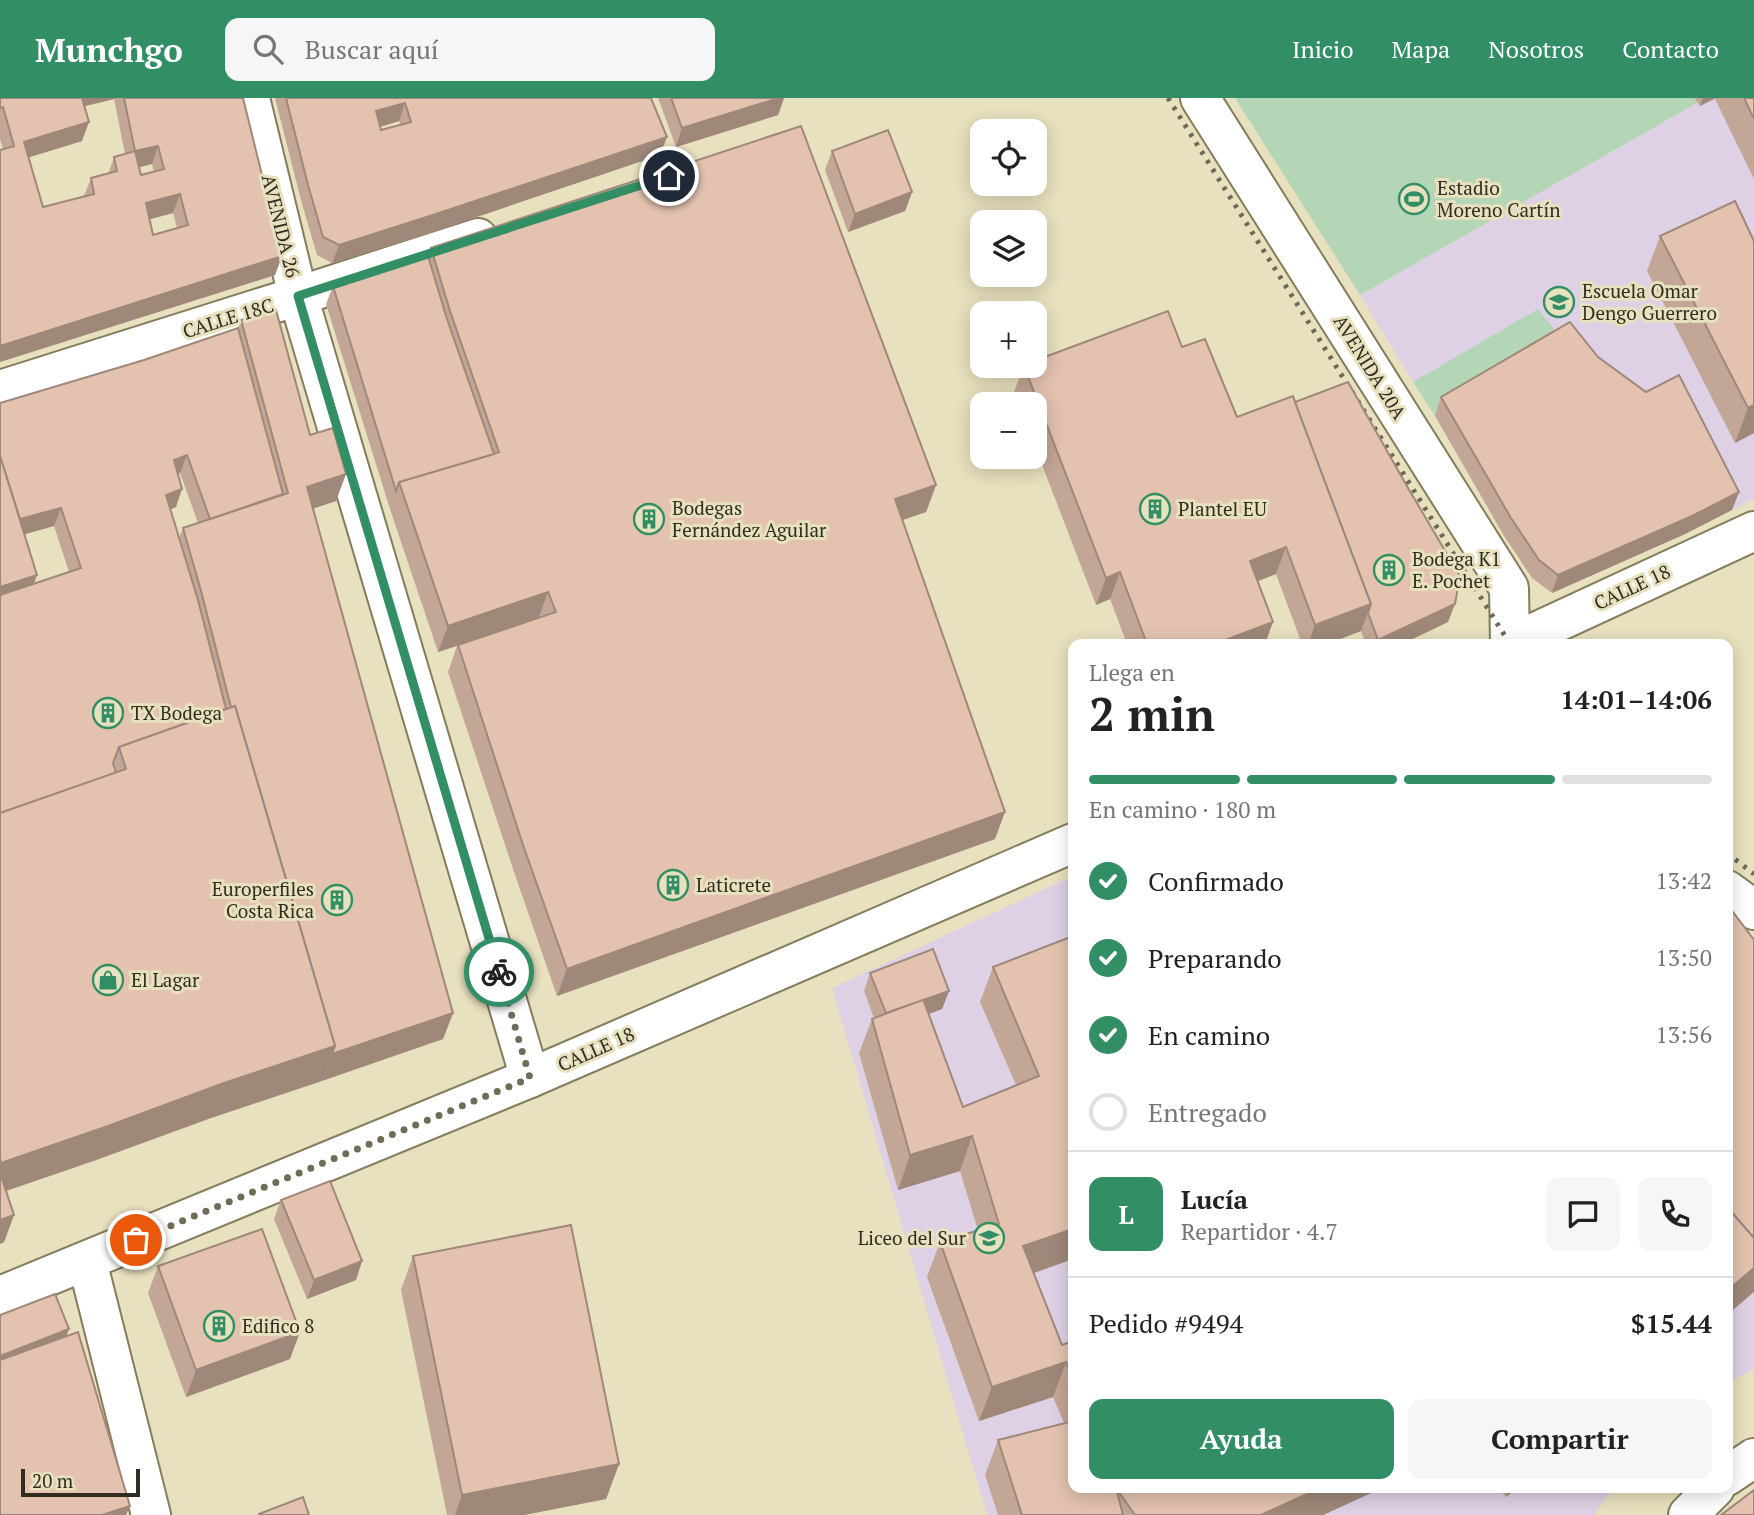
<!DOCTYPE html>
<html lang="es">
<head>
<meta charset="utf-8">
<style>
	:root { --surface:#fff; --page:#f6f6f6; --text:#222; --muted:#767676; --line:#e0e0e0; --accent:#318e65 }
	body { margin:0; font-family:"PT Serif",serif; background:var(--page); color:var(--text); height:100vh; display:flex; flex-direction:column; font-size:26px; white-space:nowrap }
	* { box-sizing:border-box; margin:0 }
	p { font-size:23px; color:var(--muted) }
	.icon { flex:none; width:38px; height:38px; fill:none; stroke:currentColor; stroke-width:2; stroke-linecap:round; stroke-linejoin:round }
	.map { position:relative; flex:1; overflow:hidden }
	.sheet { position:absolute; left:1068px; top:541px; width:665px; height:854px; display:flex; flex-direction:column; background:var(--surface); border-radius:14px; box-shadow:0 4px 18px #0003 }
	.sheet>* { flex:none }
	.buttons { position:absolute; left:970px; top:21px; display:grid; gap:14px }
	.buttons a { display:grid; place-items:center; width:77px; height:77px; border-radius:14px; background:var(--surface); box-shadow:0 4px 18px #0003; font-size:35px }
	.scale { position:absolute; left:21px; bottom:18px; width:119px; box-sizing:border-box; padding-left:7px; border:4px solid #302d20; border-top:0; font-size:19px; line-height:24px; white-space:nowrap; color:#302d20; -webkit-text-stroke:5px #e8e1bf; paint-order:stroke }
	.pin { position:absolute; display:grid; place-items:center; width:60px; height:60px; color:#fff; margin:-30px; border:4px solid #fff; border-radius:50%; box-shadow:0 2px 7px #0007 }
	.courier { position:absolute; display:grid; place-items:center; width:70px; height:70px; margin:-35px; border:5px solid #318e65; border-radius:50%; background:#fff; color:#222; box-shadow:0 2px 9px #0007 }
	.summary em { font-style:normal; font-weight:700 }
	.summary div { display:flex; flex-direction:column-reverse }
	.summary { display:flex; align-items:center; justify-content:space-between; height:119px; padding:0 21px }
	h1 { font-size:46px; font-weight:700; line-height:52px }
	.bar { display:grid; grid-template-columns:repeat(4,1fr); gap:10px 7px; align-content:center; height:84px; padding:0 21px }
	.bar i { height:9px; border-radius:5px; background:var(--line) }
	.bar .active { background:var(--accent) }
	.bar p { grid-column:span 4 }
	.line { display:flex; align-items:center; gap:18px; padding:0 21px; border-top:2px solid var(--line) }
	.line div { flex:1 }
	.round { display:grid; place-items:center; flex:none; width:74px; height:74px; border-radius:14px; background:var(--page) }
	ol { padding:0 21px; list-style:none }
	li { display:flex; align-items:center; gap:21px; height:77px }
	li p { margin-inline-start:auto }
	li .icon { padding:7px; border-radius:50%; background:var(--accent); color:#fff; stroke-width:4 }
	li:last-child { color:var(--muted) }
	li i { width:38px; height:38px; border:4px solid var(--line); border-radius:50% }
	.button { display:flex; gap:14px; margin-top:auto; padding:14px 21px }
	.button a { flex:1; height:80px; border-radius:14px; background:var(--accent); color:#fff; font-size:28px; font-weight:700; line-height:80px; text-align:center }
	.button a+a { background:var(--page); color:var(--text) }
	header { display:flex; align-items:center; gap:42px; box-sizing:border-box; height:98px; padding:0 35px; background:var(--accent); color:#fff }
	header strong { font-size:33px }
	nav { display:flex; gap:38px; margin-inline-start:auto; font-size:24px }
	.search { width:490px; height:63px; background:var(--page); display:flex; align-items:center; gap:18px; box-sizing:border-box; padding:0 24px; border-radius:14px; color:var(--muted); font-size:26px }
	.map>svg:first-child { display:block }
</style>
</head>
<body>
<header>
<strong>Munchgo</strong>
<div class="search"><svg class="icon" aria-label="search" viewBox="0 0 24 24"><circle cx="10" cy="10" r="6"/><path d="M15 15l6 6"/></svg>Buscar aquí</div>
<nav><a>Inicio</a><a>Mapa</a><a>Nosotros</a><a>Contacto</a></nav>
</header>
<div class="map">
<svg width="1754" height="1417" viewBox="0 0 1754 1417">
	<rect width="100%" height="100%" fill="#e8e1bf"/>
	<g fill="#ded1e5">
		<path d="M 1694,0 L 1754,0 L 1754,401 L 1732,412 L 1672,295 L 1639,312 L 1591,278 L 1538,212 L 1413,284 L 1360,197 L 1697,5 Z"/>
		<path d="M 1073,778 L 1073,1390 L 1614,1390 L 1594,1417 L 987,1417 L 832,890 Z"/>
		<path d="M 1727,1146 L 1754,1177 L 1754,1271 L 1727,1285 Z"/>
	</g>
	<g fill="#b4d5b6">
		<path d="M 1235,0 L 1694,0 L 1697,5 L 1360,197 Z"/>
		<path d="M 1538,211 L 1563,242 L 1435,318 L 1413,284 Z"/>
	</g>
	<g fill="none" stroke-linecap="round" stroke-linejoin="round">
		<g stroke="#837c5d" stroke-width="42">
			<g id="street">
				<path d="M 250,0 L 298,198 L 530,980"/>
				<path d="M 1200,0 L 1509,490 L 1510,546 L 1754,433"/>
				<path d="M 0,292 L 298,198 L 478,140"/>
				<path d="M 1727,792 L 1754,812"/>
				<path d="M 87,1163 L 151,1417"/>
				<path d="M 0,1198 L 530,980 L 1073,745"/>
				<path d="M 1727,1378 L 1754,1360"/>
				<path d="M 1688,1417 L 1715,1390"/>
			</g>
		</g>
		<use href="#street" stroke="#fff" stroke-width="38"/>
		<g stroke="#6d6955" stroke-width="5" stroke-dasharray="3.5 7" stroke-linecap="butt">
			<path d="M 1168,0 L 1510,546"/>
			<path d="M 1727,755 L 1754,776"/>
		</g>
	</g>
	<g fill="#c3a796" fill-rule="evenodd">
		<path d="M 0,0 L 243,0 L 282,158 L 275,177 L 0,264 L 3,51 L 0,41 ZM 114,1 L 125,56 L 114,59 L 108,76 L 91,80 L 84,98 L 43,109 L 29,59 L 82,43 L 84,8 ZM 152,66 L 154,74 L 141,77 L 139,69 ZM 173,115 L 177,130 L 153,137 L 149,121 Z"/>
		<path d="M 275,0 L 651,0 L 660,57 L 429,135 L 332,165 L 317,157 L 302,106 ZM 399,23 L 400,27 L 381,32 L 380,29 Z"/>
		<path d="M 658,0 L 784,0 L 778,17 L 676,49 Z"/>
		<path d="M 1694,0 L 1754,0 L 1754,81 L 1715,1 L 1700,8 Z"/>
		<path d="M 832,53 L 912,94 L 905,113 L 848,134 L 825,72 Z"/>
		<path d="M 1660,138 L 1754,143 L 1754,335 L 1735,345 L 1647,173 Z"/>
		<path d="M 431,150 L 936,387 L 926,414 L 903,422 L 995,741 L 557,898 L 514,774 L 448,574 L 457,548 L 438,554 L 390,411 L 326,206 L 333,188 L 428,158 Z"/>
		<path d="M 241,222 L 310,337 L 336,403 L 313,410 L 453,915 L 443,941 L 211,1020 L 96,1062 L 6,1093 L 14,1117 L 4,1144 L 0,1146 L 0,305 L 144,262 L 238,230 ZM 180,375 L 198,425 L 183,430 L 179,440 L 170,411 L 176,409 L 178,376 ZM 54,428 L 69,474 L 34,485 L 37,477 L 24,436 Z"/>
		<path d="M 1182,249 L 1237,319 L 1295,304 L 1448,524 L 1402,546 L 1366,546 L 1361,533 L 1327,546 L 1302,546 L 1276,476 L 1258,483 L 1265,546 L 1127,546 L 1110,501 L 1096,507 L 1034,346 L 1034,306 L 1019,306 L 1014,294 L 1024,268 L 1034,268 Z"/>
		<path d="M 1598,259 L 1739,394 L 1732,412 L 1685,436 L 1552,495 L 1532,480 L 1504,438 L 1435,318 L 1441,299 Z"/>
		<path d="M 1073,838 L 1073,1161 L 1034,1175 L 1062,1247 L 1073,1243 L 1073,1390 L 1382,1390 L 1323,1417 L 998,1417 L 985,1377 L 998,1342 L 1064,1325 L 1053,1299 L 979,1323 L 927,1179 L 940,1144 L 978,1132 L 960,1073 L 898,1092 L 859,955 L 872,921 L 874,920 L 864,893 L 870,875 L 949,893 L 942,911 L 929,916 L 963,1009 L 1016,987 L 980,904 L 993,869 Z"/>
		<path d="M 281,1102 L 362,1163 L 356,1182 L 307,1201 L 274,1121 Z"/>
		<path d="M 413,1158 L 619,1366 L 606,1401 L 524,1417 L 447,1417 L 401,1192 Z"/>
		<path d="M 158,1168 L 290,1261 L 186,1299 L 148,1195 Z"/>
		<path d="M 1498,1390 L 1517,1390 L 1506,1399 Z"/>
	</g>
	<g fill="#9f887a">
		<path d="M 77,0 L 115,0 L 114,1 L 73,11 Z"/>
		<path d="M 779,0 L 784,0 L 778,17 L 676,49 L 682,30 Z"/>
		<path d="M 1703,0 L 1715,0 L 1700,8 Z"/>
		<path d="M 405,5 L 399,23 L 370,32 L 376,13 Z"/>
		<path d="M 89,24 L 82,43 L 17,63 L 24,44 Z"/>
		<path d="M 667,39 L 660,57 L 429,135 L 332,165 L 339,147 Z"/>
		<path d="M 158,48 L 152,66 L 129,72 L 135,53 Z"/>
		<path d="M 912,94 L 905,113 L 848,134 L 855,116 Z"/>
		<path d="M 180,96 L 173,115 L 140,124 L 146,105 Z"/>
		<path d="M 282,158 L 275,177 L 0,264 L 0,248 Z"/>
		<path d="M 1754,307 L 1754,335 L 1735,345 L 1748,310 Z"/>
		<path d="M 187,357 L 180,375 L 167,380 L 174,362 Z"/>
		<path d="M 346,376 L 336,403 L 297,416 L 307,389 Z"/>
		<path d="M 936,387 L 926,414 L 885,428 L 895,401 Z"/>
		<path d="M 182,391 L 176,409 L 159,416 L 166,397 Z"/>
		<path d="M 1739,394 L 1732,412 L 1685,436 L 1552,495 L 1558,477 Z"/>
		<path d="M 61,410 L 54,428 L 8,441 L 14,422 Z"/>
		<path d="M 1286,449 L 1276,476 L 1240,490 L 1250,463 Z"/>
		<path d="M 1120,474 L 1110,501 L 1096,507 L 1106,480 Z"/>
		<path d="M 37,477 L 27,504 L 0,513 L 0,489 Z"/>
		<path d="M 548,494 L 538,521 L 438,554 L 448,528 Z"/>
		<path d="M 1371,506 L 1361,533 L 1327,546 L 1308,546 L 1315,527 Z"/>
		<path d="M 1455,506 L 1448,524 L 1402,546 L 1377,546 L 1378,542 Z"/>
		<path d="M 1273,524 L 1265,546 L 1215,546 Z"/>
		<path d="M 1005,714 L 995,741 L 557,898 L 567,871 Z"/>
		<path d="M 949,893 L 942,911 L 880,934 L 886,916 Z"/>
		<path d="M 453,915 L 443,941 L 322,983 L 332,956 Z"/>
		<path d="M 335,948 L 322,983 L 211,1020 L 96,1062 L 0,1095 L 0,1067 L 1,1065 L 224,985 Z"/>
		<path d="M 972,1038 L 960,1073 L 898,1092 L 910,1057 Z"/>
		<path d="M 14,1117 L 4,1144 L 0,1146 L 0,1122 Z"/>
		<path d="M 1073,1131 L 1073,1161 L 1011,1183 L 1023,1148 Z"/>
		<path d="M 362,1163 L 356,1182 L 307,1201 L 314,1182 Z"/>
		<path d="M 1754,1170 L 1754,1194 L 1727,1217 L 1727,1193 Z"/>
		<path d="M 69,1231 L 62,1250 L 0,1273 L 0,1258 Z"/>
		<path d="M 300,1234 L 290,1261 L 186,1299 L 196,1272 Z"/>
		<path d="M 1066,1264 L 1053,1299 L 979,1323 L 992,1289 Z"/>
		<path d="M 619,1366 L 606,1401 L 524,1417 L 455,1417 L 462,1397 Z"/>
		<path d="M 1320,1390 L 1382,1390 L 1323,1417 L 1261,1417 Z"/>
		<path d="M 1509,1390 L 1517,1390 L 1506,1399 Z"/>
		<path d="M 130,1408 L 126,1417 L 102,1417 Z"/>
	</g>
	<g fill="#e3c2af" stroke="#9f887a" stroke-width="2" fill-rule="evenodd">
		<path d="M 0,0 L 82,0 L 89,24 L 24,44 L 43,109 L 94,96 L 91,80 L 117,73 L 114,59 L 135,53 L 124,0 L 243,0 L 282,158 L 0,248 L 0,52 L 14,48 L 3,9 L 0,10 ZM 158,48 L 164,71 L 141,77 L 135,53 ZM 180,96 L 188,127 L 153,137 L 146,105 Z"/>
		<path d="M 286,0 L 651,0 L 667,39 L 436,116 L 339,147 L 323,139 L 308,87 ZM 405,5 L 411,24 L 381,32 L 376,13 Z"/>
		<path d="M 671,0 L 779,0 L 682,30 Z"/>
		<path d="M 1744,0 L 1754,0 L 1754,21 Z"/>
		<path d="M 801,28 L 936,387 L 895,401 L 1005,714 L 567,871 L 523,747 L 458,547 L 556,514 L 548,494 L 448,528 L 399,384 L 499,354 L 450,213 L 431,150 Z"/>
		<path d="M 888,32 L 912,94 L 855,116 L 832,53 Z"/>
		<path d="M 1735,103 L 1754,143 L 1754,307 L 1748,310 L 1660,138 Z"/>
		<path d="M 428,158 L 447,221 L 494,356 L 399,384 L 396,393 L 333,188 Z"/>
		<path d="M 276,212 L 310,337 L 333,330 L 346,376 L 307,389 L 453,915 L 332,956 L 335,948 L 235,608 L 231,609 L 201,493 L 183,430 L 288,395 L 241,222 Z"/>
		<path d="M 1168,213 L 1182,249 L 1205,241 L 1237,319 L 1293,298 L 1371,506 L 1315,527 L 1286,449 L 1250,463 L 1273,524 L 1215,546 L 1147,546 L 1120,474 L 1106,480 L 1024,268 L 1034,268 L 1034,263 Z"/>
		<path d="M 1570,224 L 1598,259 L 1646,294 L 1679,277 L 1739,394 L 1692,418 L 1558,477 L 1539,462 L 1511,420 L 1441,299 Z"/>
		<path d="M 238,230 L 283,396 L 210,421 L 187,357 L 174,362 L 182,391 L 166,397 L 198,502 L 226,611 L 119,649 L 113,665 L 116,675 L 0,715 L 0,497 L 81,470 L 61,410 L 20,421 L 0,358 L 0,305 L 144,262 Z"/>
		<path d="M 1348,284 L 1408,390 L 1460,478 L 1455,506 L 1378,542 L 1368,515 L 1371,506 L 1295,304 Z"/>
		<path d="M 0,358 L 37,477 L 0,489 Z"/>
		<path d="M 235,608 L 335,948 L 224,985 L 108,1028 L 1,1065 L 0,1061 L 0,715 L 126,671 L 119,649 Z"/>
		<path d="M 1727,806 L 1754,842 L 1754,1140 L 1727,1109 Z"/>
		<path d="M 1073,838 L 1073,1131 L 1023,1148 L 1062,1247 L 1073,1243 L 1073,1281 L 1066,1264 L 992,1289 L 940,1144 L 999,1126 L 972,1038 L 910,1057 L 872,921 L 923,901 L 963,1009 L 1039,978 L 993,869 Z"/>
		<path d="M 933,851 L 949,893 L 886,915 L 870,875 Z"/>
		<path d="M 0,1075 L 14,1117 L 0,1122 Z"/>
		<path d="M 330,1083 L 362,1163 L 314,1182 L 281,1102 Z"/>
		<path d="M 1727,1109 L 1754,1140 L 1754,1170 L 1727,1193 Z"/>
		<path d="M 571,1127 L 619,1366 L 462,1397 L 413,1158 Z"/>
		<path d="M 262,1131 L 300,1234 L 196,1272 L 158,1168 Z"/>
		<path d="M 55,1196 L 69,1231 L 0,1258 L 0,1217 Z"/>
		<path d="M 78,1234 L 130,1408 L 102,1417 L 0,1417 L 0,1262 Z"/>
		<path d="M 1073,1323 L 1073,1390 L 1320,1390 L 1261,1417 L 1135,1417 L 1116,1390 L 1123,1417 L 1022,1417 L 998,1342 Z"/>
		<path d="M 1754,1392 L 1754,1417 L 1721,1417 Z"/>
		<path d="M 303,1399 L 309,1417 L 259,1417 L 259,1416 Z"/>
	</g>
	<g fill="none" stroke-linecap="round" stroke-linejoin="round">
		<path stroke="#706c58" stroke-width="7" stroke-dasharray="0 12.6" d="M 136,1142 L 530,980 L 499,874"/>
		<path stroke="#318e65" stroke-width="9" d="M 499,874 L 298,198 L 669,78"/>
	</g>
	<defs>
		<g id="stadium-ring" transform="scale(1.575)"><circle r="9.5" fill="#e8e1bf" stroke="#318e65" stroke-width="1.5"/><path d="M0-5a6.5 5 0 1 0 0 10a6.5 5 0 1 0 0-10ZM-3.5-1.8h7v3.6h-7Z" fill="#318e65"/></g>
		<g id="school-ring" transform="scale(1.575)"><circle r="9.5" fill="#e8e1bf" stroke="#318e65" stroke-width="1.5"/><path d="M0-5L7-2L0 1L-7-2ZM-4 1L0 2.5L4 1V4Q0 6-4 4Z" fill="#318e65"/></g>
		<g id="building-ring" transform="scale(1.575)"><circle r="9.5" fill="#e8e1bf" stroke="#318e65" stroke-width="1.5"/><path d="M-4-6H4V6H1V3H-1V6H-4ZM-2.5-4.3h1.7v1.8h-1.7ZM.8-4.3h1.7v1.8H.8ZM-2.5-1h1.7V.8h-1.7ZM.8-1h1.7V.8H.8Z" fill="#318e65"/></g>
		<g id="shop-ring" transform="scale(1.575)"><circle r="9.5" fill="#e8e1bf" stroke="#318e65" stroke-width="1.5"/><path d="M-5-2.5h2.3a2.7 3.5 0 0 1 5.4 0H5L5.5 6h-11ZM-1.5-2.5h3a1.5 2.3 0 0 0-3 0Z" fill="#318e65"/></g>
	</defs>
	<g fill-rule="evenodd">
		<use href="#stadium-ring" x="1414" y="101"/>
		<use href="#school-ring" x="1559" y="204"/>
		<use href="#building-ring" x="1155" y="411"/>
		<use href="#building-ring" x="649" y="421"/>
		<use href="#building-ring" x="1389" y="472"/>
		<use href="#building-ring" x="108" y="615"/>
		<use href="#building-ring" x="673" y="787"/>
		<use href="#building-ring" x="337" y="802"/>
		<use href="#shop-ring" x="108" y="882"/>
		<use href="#school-ring" x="989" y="1140"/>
		<use href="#building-ring" x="219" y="1228"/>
	</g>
	<g text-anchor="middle" stroke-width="6" stroke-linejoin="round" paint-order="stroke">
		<g font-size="19" fill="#302d20" stroke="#e8e1bf" text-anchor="start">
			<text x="1437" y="97">Estadio<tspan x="1437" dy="22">Moreno Cartín</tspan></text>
			<text x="1582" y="200">Escuela Omar<tspan x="1582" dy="22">Dengo Guerrero</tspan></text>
			<text x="672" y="417">Bodegas<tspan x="672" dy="22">Fernández Aguilar</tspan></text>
			<text x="1178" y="418">Plantel EU</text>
			<text x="1412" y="468">Bodega K1<tspan x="1412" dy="22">E. Pochet</tspan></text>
			<text x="131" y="622">TX Bodega</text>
			<text x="696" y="794">Laticrete</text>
			<text x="314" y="798" text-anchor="end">Europerfiles<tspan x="314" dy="22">Costa Rica</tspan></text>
			<text x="131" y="889">El Lagar</text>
			<text x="966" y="1147" text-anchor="end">Liceo del Sur</text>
			<text x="242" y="1235">Edifico 8</text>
		</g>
		<g font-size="19" fill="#302d20" stroke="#e8e1bf">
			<text transform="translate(281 128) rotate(76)" y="7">AVENIDA 26</text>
			<text transform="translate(228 220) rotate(-17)" y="7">CALLE 18C</text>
			<text transform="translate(1370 269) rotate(58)" y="7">AVENIDA 20A</text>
			<text transform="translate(1632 489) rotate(-25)" y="7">CALLE 18</text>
			<text transform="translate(596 951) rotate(-24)" y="7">CALLE 18</text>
		</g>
	</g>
</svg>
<div class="buttons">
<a><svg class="icon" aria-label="locate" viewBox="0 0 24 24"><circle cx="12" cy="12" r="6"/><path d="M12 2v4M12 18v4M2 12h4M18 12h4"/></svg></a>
<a><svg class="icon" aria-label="layers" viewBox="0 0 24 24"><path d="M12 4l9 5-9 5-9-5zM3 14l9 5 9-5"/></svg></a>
<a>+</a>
<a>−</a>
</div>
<div class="scale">20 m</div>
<div class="pin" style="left:136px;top:1142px;background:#ea580c"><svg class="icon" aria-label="bag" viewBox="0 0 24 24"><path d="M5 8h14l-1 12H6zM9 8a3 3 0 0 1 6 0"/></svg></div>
<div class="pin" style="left:669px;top:78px;background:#1f2937"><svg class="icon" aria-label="home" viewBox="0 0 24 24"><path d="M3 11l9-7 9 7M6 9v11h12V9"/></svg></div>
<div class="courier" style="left:499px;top:874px"><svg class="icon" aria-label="bike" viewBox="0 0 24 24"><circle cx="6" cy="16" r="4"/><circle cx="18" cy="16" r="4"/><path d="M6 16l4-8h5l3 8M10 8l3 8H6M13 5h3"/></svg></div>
<section class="sheet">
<div class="summary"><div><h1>2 min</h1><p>Llega en</p></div><em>14:01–14:06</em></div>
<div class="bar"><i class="active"></i><i class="active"></i><i class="active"></i><i></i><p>En camino · 180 m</p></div>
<ol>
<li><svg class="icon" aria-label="check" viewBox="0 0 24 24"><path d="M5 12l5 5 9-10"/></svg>Confirmado<p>13:42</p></li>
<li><svg class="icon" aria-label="check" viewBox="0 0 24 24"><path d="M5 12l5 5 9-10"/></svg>Preparando<p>13:50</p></li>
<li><svg class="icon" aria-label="check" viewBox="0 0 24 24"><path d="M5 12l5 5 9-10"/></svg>En camino<p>13:56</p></li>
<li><i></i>Entregado</li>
</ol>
<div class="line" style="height:126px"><b class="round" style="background:var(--accent);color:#fff">L</b><div><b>Lucía</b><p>Repartidor · 4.7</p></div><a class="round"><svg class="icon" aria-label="chat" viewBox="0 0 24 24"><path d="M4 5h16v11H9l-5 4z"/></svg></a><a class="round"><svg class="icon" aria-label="phone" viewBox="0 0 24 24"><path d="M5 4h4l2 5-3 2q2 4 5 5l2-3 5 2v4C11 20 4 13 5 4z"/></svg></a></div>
<div class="line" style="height:91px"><div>Pedido #9494</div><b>$15.44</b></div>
<div class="button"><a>Ayuda</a><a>Compartir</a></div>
</section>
</div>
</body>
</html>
